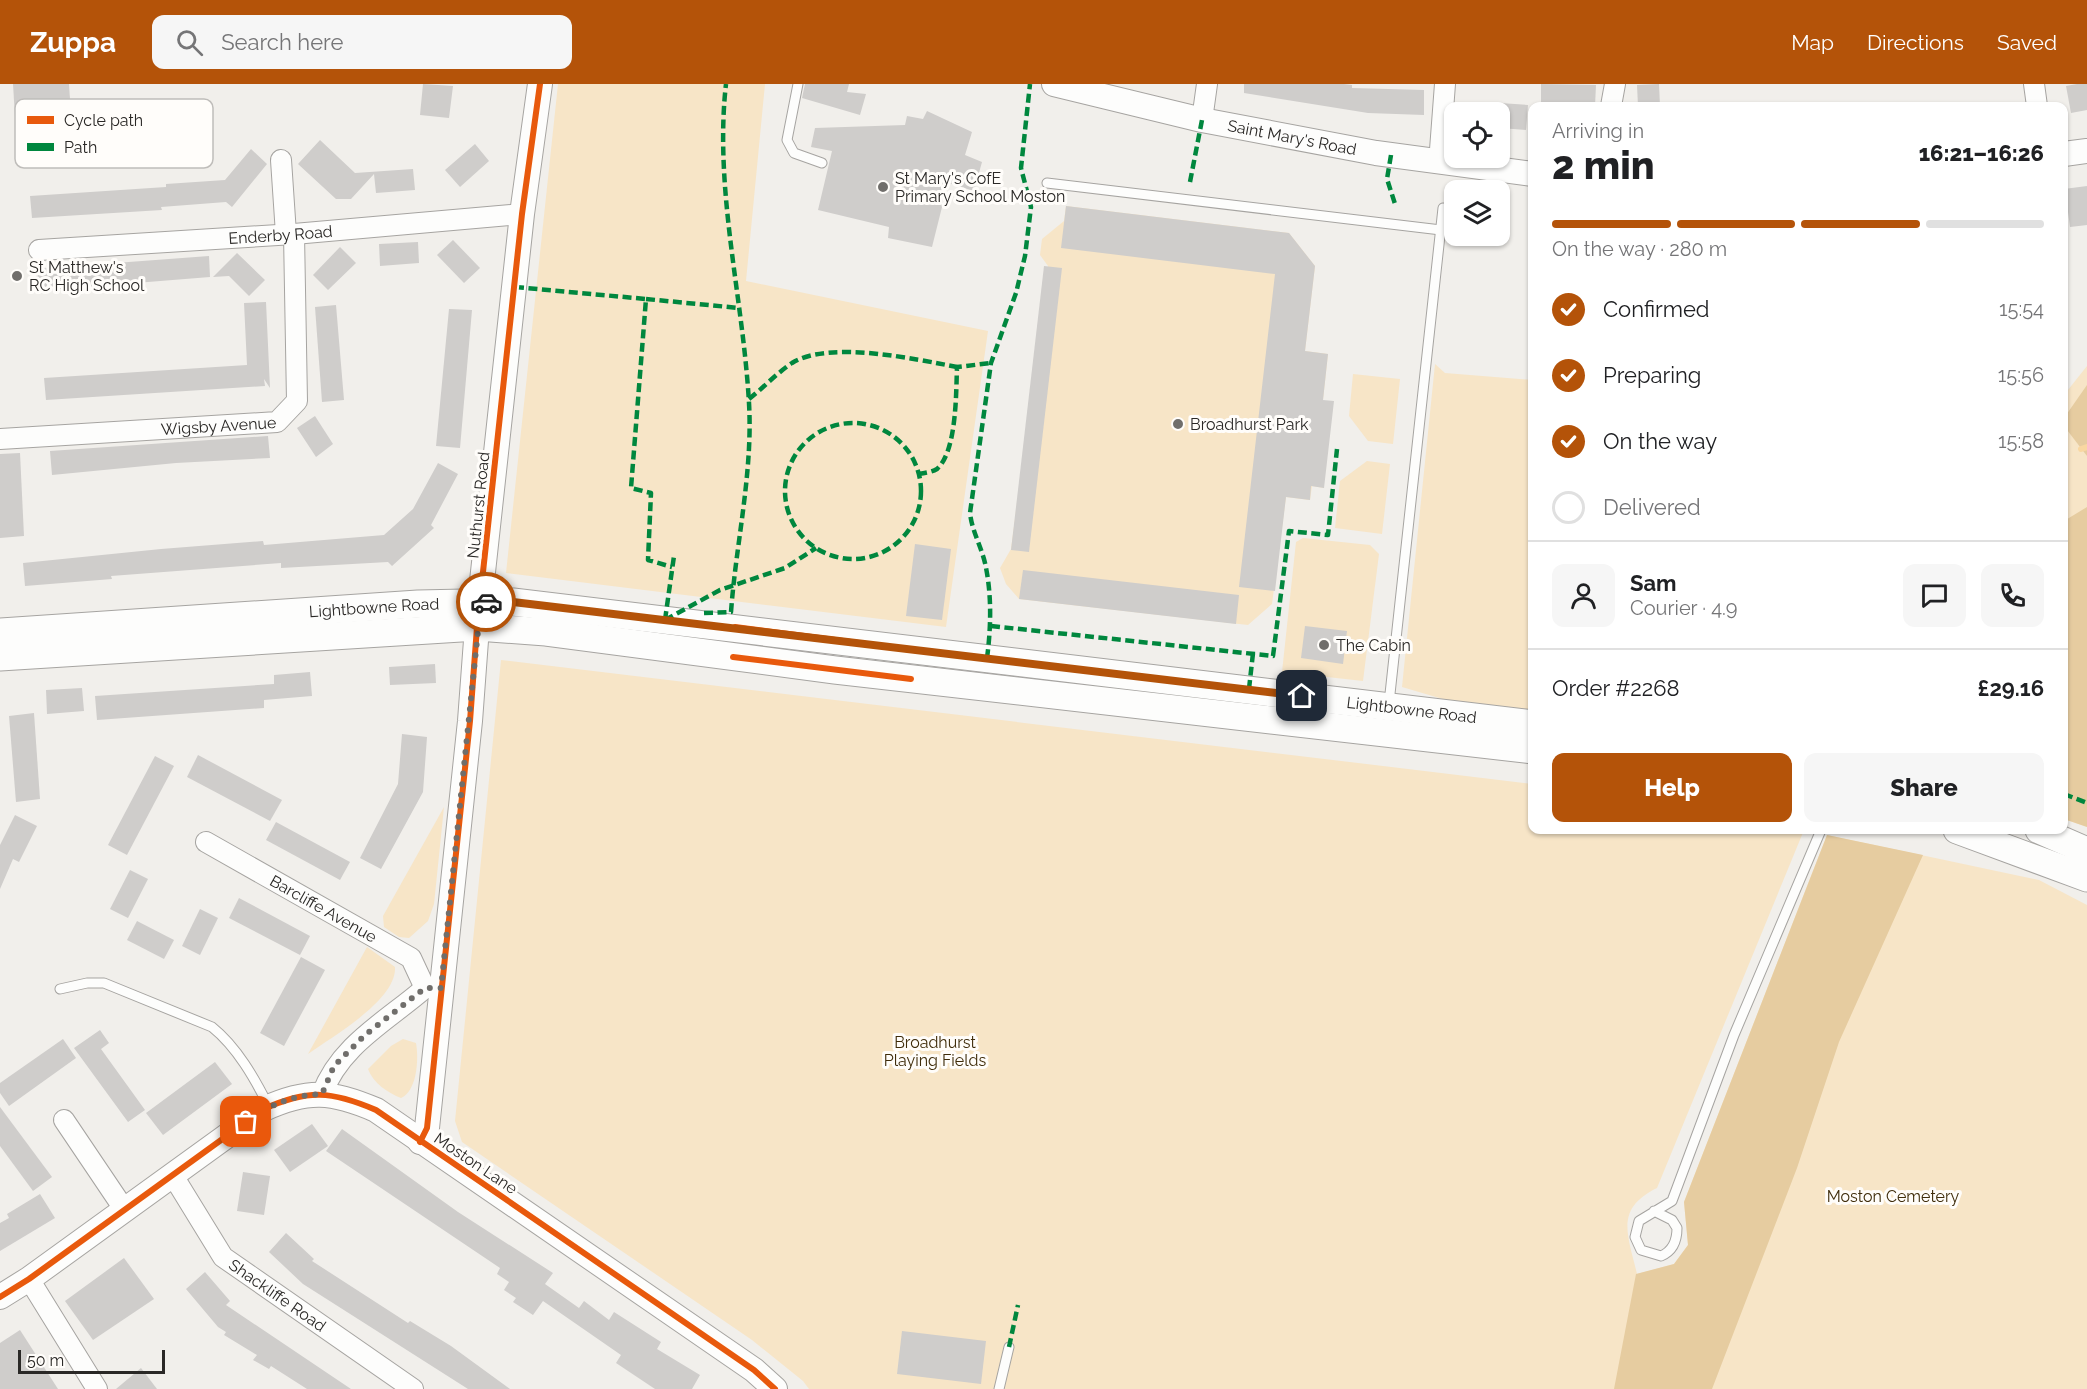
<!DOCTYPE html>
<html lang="en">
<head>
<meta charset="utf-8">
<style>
	:root { --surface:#fff; --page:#f6f6f6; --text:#202124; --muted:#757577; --line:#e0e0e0; --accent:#b45309 }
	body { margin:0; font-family:Raleway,sans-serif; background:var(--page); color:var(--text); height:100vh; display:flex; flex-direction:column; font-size:22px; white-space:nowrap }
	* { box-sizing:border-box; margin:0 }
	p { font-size:20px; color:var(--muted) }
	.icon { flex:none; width:33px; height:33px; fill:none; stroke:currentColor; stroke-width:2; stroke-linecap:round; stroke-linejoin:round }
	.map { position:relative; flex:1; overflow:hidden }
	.side { position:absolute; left:1528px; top:18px; width:540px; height:732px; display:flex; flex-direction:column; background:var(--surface); border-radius:12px; box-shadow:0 2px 4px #0004 }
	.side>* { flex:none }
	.buttons { position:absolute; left:1444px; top:18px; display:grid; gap:12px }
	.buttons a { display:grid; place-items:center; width:66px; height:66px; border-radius:12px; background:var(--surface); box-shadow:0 2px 4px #0004; font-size:30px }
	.scale { position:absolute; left:18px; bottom:15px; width:147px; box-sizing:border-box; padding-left:6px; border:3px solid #2a2826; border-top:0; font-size:16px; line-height:21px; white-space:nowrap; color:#2a2826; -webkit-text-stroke:4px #fffdfa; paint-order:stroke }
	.pin { position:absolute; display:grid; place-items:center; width:51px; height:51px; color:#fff; margin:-26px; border-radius:12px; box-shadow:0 3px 9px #0006 }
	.courier { position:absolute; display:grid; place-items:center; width:60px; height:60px; margin:-30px; border:4px solid #b45309; border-radius:50%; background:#fff; color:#222; box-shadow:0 2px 8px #0007 }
	.summary em { font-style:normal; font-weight:800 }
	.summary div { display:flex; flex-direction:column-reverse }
	.summary { display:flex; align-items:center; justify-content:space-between; height:102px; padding:0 24px }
	h1 { font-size:39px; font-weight:800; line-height:45px }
	.bar { display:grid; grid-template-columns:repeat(4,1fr); gap:9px 6px; align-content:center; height:72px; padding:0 24px }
	.bar i { height:8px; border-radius:4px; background:var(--line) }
	.bar .on { background:var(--accent) }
	.bar p { grid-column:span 4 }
	.line { display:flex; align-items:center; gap:15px; padding:0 24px; border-top:2px solid var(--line) }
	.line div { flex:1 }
	.round { display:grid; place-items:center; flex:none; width:63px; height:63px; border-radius:12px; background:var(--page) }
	ol { padding:0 24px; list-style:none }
	li { display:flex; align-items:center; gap:18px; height:66px }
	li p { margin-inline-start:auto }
	li .icon { padding:6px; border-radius:50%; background:var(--accent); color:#fff; stroke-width:4 }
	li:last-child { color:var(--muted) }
	li i { width:33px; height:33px; border:3px solid var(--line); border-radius:50% }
	.primary-button { display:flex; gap:12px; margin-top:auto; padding:12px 24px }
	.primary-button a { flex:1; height:69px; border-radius:12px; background:var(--accent); color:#fff; font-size:24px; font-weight:800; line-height:69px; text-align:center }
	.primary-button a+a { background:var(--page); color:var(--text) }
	header { display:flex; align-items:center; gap:36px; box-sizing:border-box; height:84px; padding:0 30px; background:var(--accent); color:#fff }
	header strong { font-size:28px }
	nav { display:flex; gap:33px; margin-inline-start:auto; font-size:21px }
	.search { width:420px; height:54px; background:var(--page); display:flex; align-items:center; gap:15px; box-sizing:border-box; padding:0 21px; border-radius:12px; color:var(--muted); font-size:22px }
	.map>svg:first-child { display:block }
</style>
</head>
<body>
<header>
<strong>Zuppa</strong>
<div class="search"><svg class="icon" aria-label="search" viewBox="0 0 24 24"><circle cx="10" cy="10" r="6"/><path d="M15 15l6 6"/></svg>Search here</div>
<nav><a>Map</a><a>Directions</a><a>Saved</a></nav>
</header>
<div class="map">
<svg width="2087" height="1305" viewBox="0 0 2087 1305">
	<rect width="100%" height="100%" fill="#f1efeb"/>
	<g fill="#f7e5c7">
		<path d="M 558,0 L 765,0 L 746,197 L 988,247 L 946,543 L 506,489 Z"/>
		<path d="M 1066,122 L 1289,149 L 1315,182 L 1305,267 L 1328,270 L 1323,316 L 1324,404 L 1312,402 L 1310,416 L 1286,413 L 1272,520 L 1248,541 L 1019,515 L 1006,500 L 1000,484 L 1011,465 L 1048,182 L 1040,171 L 1042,155 L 1064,137 Z"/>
		<path d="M 1435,280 L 1445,289 L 1533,296 L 1533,626 L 1446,616 L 1402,603 Z"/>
		<path d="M 2087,282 L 2087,743 L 2064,735 L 2064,311 Z"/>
		<path d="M 1353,290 L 1400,295 L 1393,360 L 1368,357 L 1349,332 Z"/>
		<path d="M 1367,377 L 1390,380 L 1382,450 L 1335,444 L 1340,397 Z"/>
		<path d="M 1303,454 L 1370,461 L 1379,470 L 1363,597 L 1282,588 L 1296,458 Z"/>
		<path d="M 501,576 L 1533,700 L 1533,746 L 1804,746 L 1657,1104 C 1614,1125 1628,1151 1637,1190 L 1674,1180 L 1688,1161 L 1684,1118 L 1827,751 L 2039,796 L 2087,821 L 2087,1305 L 809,1305 L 803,1297 L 752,1256 L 462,1058 L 455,1037 Z"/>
		<path d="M 444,723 L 434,820 L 428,837 L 409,854 L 399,853 L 384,843 L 383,832 Z"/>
		<path d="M 367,863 L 395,883 C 397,916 333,952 308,970 Z"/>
		<path d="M 403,955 L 416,959 C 419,975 417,1007 401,1014 C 388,1009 373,999 368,985 L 391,962 Z"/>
	</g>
	<g fill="#e6cca0">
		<path d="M 2087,301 L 2087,372 L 2064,342 L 2064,334 Z"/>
		<path d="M 2087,423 L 2087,743 L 2064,735 L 2064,437 Z"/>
		<path d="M 1827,751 L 1923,771 L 1839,958 L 1797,1084 L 1712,1305 L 1614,1305 L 1636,1190 L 1674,1180 L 1688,1161 L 1684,1118 Z"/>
	</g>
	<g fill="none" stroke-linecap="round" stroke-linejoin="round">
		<path stroke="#f9d7a1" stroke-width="6" d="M 2081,365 L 2087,363"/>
	</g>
	<g fill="#cfcdcb">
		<path d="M 13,0 L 69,0 L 72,46 L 16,50 Z"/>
		<path d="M 423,0 L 453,2 L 449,34 L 420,31 Z"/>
		<path d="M 805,0 L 849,0 L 847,8 L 866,10 L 860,31 L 802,14 Z"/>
		<path d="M 1244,0 L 1344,0 L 1352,1 L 1352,4 L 1424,6 L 1424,31 L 1368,29 L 1244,9 Z"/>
		<path d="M 1541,0 L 1596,1 L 1595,22 L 1541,22 Z"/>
		<path d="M 1659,0 L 1660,22 L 1638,22 L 1637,1 Z"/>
		<path d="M 2077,0 L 2087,0 L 2087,26 L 2071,29 L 2066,2 Z"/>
		<path d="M 1500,19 L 1528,21 L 1526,46 L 1500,44 Z"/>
		<path d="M 927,27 L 972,48 L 965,71 L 982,78 L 974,107 L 948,99 L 932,163 L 888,154 L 889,143 L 818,126 L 832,67 L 811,63 L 815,44 L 905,41 L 907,32 L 923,35 Z"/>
		<path d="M 320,56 L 355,89 L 413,85 L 415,106 L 376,109 L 374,90 L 351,115 L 336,115 L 298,80 Z"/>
		<path d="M 475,60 L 489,77 L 460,103 L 445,86 Z"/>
		<path d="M 251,65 L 267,80 L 232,123 L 226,118 L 161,123 L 162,126 L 32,134 L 30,112 L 166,103 L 166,100 L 225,96 Z"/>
		<path d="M 2087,102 L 2087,141 L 2070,143 L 2068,128 L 2064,128 L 2064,105 Z"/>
		<path d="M 1066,122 L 1289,149 L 1315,182 L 1305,267 L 1328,270 L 1323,316 L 1334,317 L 1324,404 L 1311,402 L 1310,416 L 1286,413 L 1275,507 L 1239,503 L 1275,190 L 1061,164 Z"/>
		<path d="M 453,156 L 480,184 L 464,199 L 437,171 Z"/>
		<path d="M 418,158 L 419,179 L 380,182 L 379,160 Z"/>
		<path d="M 340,163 L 356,179 L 328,206 L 313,191 Z"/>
		<path d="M 237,169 L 265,196 L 249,212 L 229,192 L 213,193 Z"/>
		<path d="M 209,172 L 210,193 L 36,207 L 35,185 Z"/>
		<path d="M 1044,182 L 1062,184 L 1029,468 L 1011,466 Z"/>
		<path d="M 266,218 L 270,304 L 264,295 L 265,302 L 46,316 L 44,294 L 247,281 L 244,219 Z"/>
		<path d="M 336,221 L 344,316 L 322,318 L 315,223 Z"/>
		<path d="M 449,225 L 472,226 L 460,364 L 436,362 Z"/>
		<path d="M 315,332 L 333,360 L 316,373 L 297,344 Z"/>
		<path d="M 268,352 L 270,374 L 176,379 L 52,391 L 50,367 Z"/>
		<path d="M 20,369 L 24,452 L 0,454 L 0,370 Z"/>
		<path d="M 438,379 L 458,390 L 431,441 L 434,444 L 392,482 L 388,478 L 281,484 L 281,479 L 111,492 L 112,495 L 25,502 L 23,479 L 161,465 L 263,457 L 264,461 L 384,451 L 413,425 Z"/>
		<path d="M 915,460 L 951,465 L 942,536 L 906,532 Z"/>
		<path d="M 1023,486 L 1239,511 L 1236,540 L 1019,515 Z"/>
		<path d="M 1305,542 L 1347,547 L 1343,580 L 1301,574 Z"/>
		<path d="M 435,580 L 436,599 L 390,601 L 389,583 Z"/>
		<path d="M 310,588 L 312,612 L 264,616 L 264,624 L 97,636 L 95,612 L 274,600 L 274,591 Z"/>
		<path d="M 82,604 L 84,627 L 47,630 L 46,606 Z"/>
		<path d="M 34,629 L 40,715 L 16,718 L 9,632 Z"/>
		<path d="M 402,650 L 427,653 L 423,708 L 381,785 L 360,774 L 398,700 Z"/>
		<path d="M 198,671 L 282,716 L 270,737 L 187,693 Z"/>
		<path d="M 155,672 L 174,682 L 127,771 L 108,761 Z"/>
		<path d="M 15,731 L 37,742 L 19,778 L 13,775 L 0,805 L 0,761 Z"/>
		<path d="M 276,738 L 350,778 L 340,796 L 266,756 Z"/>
		<path d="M 130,786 L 148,795 L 128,834 L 110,825 Z"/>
		<path d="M 239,814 L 310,852 L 300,871 L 229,834 Z"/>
		<path d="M 200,825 L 218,834 L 200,871 L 182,862 Z"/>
		<path d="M 137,837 L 174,856 L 164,875 L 127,856 Z"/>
		<path d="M 301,873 L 325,886 L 284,962 L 260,949 Z"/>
		<path d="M 100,946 L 109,959 L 101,965 L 145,1026 L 128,1038 L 74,964 Z"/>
		<path d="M 63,955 L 76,974 L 9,1022 L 0,1009 L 0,999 Z"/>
		<path d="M 215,978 L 232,1000 L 163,1051 L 146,1029 Z"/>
		<path d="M 0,1023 L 52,1093 L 33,1107 L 0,1062 Z"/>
		<path d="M 312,1040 L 328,1062 L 290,1088 L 274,1066 Z"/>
		<path d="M 342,1045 L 458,1128 L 553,1189 L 545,1200 L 579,1224 L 584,1217 L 609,1236 L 614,1228 L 661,1258 L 657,1265 L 700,1291 L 692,1305 L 655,1305 L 616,1279 L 621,1271 L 543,1217 L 533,1231 L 513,1218 L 516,1214 L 504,1206 L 509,1198 L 497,1190 L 500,1184 L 326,1067 Z"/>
		<path d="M 243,1088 L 270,1092 L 264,1131 L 237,1127 Z"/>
		<path d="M 40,1110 L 55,1134 L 0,1167 L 0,1139 L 9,1134 L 7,1130 Z"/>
		<path d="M 286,1149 L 314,1175 L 312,1177 L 408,1239 L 410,1237 L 451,1262 L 510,1305 L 468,1305 L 303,1200 L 269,1168 Z"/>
		<path d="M 124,1174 L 154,1215 L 93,1256 L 65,1217 Z"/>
		<path d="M 205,1188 L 230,1217 L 226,1221 L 351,1305 L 307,1305 L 271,1282 L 269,1285 L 253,1276 L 257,1271 L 224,1251 L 226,1248 L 218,1243 L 186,1205 Z"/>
		<path d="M 20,1246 L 58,1305 L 0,1305 L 0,1259 Z"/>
		<path d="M 902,1247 L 986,1257 L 981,1300 L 897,1290 Z"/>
		<path d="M 141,1284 L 157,1305 L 116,1305 Z"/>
	</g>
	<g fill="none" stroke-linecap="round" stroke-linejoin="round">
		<g stroke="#a6a4a1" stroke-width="11">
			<g id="service">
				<path d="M 798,0 L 787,56 L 794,69 L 822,79"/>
				<path d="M 1047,99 L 1441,146"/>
				<path d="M 1389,619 L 1443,124"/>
				<path d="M 60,905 L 87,899 L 104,899 L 212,943 C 237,963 255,995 269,1023"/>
				<path d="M 1654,1127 L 1672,1136 L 1677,1144 C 1677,1157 1673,1167 1661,1172 L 1641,1166 L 1635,1153 L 1639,1137 L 1672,1117 L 1734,951 L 1821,746"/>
				<path d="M 999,1305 L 1009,1263"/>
			</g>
		</g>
		<g stroke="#a6a4a1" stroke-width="22">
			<g id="minor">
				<path d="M 2034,0 L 2037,22"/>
				<path d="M 1611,22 L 1615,0"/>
				<path d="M 1202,36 L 1207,0"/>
				<path d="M 281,76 L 286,150"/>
				<path d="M 1439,79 L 1445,0"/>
				<path id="s1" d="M 39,166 L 294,150 L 522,130"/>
				<path id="s2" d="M 0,355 L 277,338 L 297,317 L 294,150"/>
				<path id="s3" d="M 206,758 L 411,874 L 425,904"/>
				<path d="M 322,1010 C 340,961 387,937 425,904 L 437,904"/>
				<path d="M 64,1036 L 124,1125"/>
				<path id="s4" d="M 172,1090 L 223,1173 L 413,1305"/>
				<path d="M 29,1195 L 97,1305"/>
			</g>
		</g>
		<g stroke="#a6a4a1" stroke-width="26">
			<g id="tertiary">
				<path id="s5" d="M 1054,0 L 1202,36 L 1376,69 L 1533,90"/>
				<path d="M 2064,70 L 2087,67"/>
				<path d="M 420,1058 L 427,1044 L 470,637 L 477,543 L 522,130 L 540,0"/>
				<path d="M 0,1213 L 29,1195 L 264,1025 C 308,1005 332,1007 376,1026 L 754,1286 L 775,1305"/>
			</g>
		</g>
		<g stroke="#a6a4a1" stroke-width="29">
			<g id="secondary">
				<path id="s6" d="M 0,548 L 418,520 L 513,518 L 1533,640"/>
				<path d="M 0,573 L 477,543 L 546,548 L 835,586 L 1533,666"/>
				<path d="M 1957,746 L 2087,794"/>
				<path d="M 2039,746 L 2087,767"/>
			</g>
		</g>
		<use href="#service" stroke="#fdfdfc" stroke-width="9"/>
		<use href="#minor" stroke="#fdfdfc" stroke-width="20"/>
		<use href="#tertiary" stroke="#fdfdfc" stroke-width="24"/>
		<use href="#secondary" stroke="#fdfdfc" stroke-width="27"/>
		<g stroke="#00873e" stroke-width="4.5" stroke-dasharray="9 4.5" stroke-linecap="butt">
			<path d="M 1391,71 L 1387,95 L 1396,123"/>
			<path d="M 1190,98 L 1202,36"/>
			<path d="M 515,203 L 646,215 L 631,404 L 651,409 L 648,476 L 672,483"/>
			<path d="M 646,215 L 739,224"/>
			<path d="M 749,315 C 763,304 777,289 792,279 C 829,256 915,275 957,283"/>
			<circle cx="853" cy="407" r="68"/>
			<path d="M 918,390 C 925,389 932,388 937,385 C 957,367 956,308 957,283 L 991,279"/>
			<path d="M 704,529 L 731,528 C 736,459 753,389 749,319 C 743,213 714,106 726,0"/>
			<path d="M 665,536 L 720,506 L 785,484 L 816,464"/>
			<path d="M 665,536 L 674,472"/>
			<path d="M 991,542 L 1273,572 L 1289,447 L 1328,451 L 1337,365"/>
			<path d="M 987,574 C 991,544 992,510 985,479 C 981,462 972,447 970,429 L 991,279 L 1016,209 L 1025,172 L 1031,123 L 1021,84 L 1030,0"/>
			<path d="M 1249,605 L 1253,569"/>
			<path d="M 2064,710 L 2087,719"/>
			<path d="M 1009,1263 L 1018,1221"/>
		</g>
		<g stroke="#fffdfa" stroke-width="10">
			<g id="cycleway">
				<path d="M 735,543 L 913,566"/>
				<path d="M 733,573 L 911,595"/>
				<path d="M 420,1058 L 427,1044 L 470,637 L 477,543 L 522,130 L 540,0"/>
				<path d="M 0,1213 L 29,1195 L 264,1025 C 308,1005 332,1007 376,1026 L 754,1286 L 775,1305"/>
			</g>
		</g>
		<use href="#cycleway" stroke="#e8590c" stroke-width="6"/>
	</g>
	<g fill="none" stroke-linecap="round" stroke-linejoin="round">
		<path stroke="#706e6b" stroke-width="6" stroke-dasharray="0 10.8" d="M 246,1038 C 270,1021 292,1011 322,1010 L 334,982 L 365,951 L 425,904 L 441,904 L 481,518 L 486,518"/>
		<path stroke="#b45309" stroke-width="8" d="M 486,518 L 513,518 L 1302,612"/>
	</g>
	<g fill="#706e6b" stroke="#fffdfa" stroke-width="2">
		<circle cx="883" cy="103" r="6"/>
		<circle cx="17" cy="192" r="6"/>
		<circle cx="1178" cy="340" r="6"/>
		<circle cx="1324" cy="561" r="6"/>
	</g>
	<g text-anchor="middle" stroke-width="6" stroke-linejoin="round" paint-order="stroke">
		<g font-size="16" fill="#2a2826" stroke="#fffdfa">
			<text dy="6" stroke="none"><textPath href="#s5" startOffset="244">Saint Mary's Road</textPath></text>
			<text dy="6" stroke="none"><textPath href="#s1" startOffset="242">Enderby Road</textPath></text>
			<text dy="6" stroke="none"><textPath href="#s2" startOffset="219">Wigsby Avenue</textPath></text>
			<text transform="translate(478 421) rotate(-84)" y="6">Nuthurst Road</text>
			<text dy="6" stroke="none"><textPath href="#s6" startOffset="375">Lightbowne Road</textPath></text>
			<text dy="6" stroke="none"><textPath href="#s6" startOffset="1419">Lightbowne Road</textPath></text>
			<text dy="6" stroke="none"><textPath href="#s3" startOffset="135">Barcliffe Avenue</textPath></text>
			<text transform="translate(476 1079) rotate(34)" y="6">Moston Lane</text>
			<text dy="6" stroke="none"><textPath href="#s4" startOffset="164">Shackliffe Road</textPath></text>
		</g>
		<g font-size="16" fill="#2a2826" stroke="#fffdfa" text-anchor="start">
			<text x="895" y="100">St Mary's CofE<tspan x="895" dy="18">Primary School Moston</tspan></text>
			<text x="29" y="189">St Matthew's<tspan x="29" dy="18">RC High School</tspan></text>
			<text x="1190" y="346">Broadhurst Park</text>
			<text x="1336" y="567">The Cabin</text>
		</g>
		<g font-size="16" fill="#3f2c0a" stroke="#fffdfa">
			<text x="935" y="964">Broadhurst<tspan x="935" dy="18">Playing Fields</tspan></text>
			<text x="1893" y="1118">Moston Cemetery</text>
		</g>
	</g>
	<rect x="15" y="15" width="198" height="69" rx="9" fill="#fffdfa" stroke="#bfbdba" stroke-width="1.5"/>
	<rect x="27" y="32" width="27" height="8" fill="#e8590c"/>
	<rect x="27" y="59" width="27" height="8" fill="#00873e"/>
	<g font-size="16" fill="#2a2826">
		<text x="64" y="42">Cycle path</text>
		<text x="64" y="69">Path</text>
	</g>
</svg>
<div class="buttons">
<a><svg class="icon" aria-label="locate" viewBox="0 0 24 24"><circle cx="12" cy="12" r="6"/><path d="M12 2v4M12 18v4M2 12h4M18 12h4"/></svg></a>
<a><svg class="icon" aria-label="layers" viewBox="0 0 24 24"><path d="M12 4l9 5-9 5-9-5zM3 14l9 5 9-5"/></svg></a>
</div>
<div class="scale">50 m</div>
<div class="pin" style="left:246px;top:1038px;background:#ea580c"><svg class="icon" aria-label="bag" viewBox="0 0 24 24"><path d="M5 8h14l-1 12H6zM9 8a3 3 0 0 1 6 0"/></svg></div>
<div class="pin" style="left:1302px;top:612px;background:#1f2937"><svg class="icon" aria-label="home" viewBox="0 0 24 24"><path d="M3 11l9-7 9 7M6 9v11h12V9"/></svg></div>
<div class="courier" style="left:486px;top:518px"><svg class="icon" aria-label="car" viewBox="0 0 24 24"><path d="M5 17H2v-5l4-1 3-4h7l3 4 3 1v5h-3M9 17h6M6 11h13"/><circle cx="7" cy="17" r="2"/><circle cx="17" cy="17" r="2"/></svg></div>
<section class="side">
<div class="summary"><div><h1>2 min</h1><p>Arriving in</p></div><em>16:21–16:26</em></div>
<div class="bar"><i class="on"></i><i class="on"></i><i class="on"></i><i></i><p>On the way · 280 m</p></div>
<ol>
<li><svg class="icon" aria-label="check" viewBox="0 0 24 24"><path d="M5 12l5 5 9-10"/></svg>Confirmed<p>15:54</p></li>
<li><svg class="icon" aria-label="check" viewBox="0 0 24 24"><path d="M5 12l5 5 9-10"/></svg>Preparing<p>15:56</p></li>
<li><svg class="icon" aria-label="check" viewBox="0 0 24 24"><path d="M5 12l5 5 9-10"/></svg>On the way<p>15:58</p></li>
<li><i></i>Delivered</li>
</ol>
<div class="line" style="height:108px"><a class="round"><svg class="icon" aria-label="person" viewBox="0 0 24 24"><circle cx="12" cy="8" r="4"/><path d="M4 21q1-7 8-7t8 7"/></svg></a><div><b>Sam</b><p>Courier · 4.9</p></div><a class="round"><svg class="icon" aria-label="chat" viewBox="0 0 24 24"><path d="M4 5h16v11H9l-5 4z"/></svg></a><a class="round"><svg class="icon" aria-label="phone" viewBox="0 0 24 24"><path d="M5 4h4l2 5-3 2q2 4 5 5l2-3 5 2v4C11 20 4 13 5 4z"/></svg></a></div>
<div class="line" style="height:78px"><div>Order #2268</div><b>£29.16</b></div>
<div class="primary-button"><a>Help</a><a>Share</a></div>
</section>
</div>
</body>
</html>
